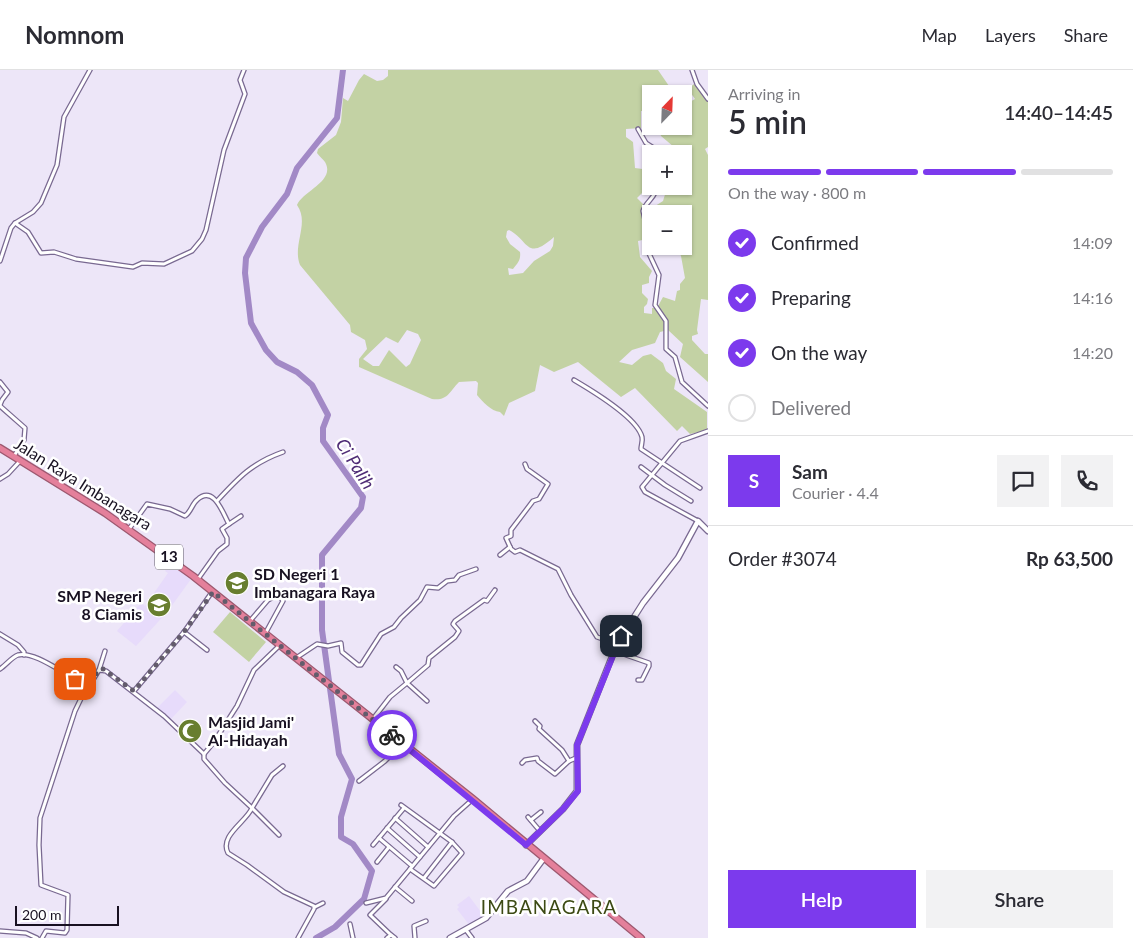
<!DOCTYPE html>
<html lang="en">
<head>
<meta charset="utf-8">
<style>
	:root { --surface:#fff; --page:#f2f2f3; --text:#2b2b33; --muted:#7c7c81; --line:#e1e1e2; --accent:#7c3aed }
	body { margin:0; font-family:Lato,sans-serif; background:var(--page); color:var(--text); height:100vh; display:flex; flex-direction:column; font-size:19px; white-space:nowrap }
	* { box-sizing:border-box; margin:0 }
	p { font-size:16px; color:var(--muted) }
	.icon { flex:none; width:28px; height:28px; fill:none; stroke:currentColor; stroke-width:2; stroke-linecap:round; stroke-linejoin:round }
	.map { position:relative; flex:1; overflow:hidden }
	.side { display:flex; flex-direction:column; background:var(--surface); width:425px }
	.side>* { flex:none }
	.needle { width:32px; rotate:23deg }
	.fabs { position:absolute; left:642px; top:15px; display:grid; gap:10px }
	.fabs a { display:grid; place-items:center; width:50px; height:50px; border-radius:0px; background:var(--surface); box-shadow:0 1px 4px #0004; font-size:25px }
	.scale { position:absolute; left:15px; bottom:12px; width:104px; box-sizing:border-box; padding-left:5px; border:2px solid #181121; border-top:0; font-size:14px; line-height:18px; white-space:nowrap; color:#181121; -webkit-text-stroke:4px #fff; paint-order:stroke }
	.pin { position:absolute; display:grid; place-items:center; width:42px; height:42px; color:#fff; margin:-21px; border-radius:10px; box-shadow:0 2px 8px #0006 }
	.courier { position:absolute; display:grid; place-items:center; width:50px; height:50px; margin:-25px; border:4px solid #7c3aed; border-radius:50%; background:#fff; color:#222; box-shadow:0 1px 6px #0007 }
	.head em { font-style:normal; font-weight:600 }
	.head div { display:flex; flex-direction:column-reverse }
	.head { display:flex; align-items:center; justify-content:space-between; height:85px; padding:0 20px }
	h1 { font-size:32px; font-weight:600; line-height:38px }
	.bar { display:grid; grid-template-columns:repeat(4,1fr); gap:8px 5px; align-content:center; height:60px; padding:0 20px }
	.bar i { height:6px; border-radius:4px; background:var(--line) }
	.bar .selected { background:var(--accent) }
	.bar p { grid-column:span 4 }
	.line { display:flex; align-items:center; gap:12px; padding:0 20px; border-top:1px solid var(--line) }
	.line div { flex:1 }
	.round { display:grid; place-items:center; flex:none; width:52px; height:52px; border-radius:0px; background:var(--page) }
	ol { padding:0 20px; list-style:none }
	li { display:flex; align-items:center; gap:15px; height:55px }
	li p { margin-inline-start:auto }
	li .icon { padding:5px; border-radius:50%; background:var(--accent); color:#fff; stroke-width:4 }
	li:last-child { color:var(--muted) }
	li i { width:28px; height:28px; border:2px solid var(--line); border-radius:50% }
	.action { display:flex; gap:10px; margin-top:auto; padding:10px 20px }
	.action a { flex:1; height:58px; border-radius:0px; background:var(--accent); color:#fff; font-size:20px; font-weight:600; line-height:58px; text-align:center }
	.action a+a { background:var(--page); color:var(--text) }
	header { display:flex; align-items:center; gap:30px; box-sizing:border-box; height:70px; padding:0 25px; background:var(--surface); border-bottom:1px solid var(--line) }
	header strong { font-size:24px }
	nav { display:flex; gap:28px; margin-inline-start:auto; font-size:18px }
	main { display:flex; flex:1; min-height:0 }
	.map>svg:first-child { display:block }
</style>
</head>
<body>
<header>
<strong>Nomnom</strong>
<nav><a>Map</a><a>Layers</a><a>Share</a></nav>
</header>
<main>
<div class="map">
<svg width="708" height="868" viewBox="0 0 708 868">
	<rect width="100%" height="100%" fill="#ede6f8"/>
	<g fill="#e7dbfb">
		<path d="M 171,493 L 191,509 L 168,541 L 136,576 L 117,561 L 141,533 L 145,536 L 168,503 L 165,501 Z"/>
		<path d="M 175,620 L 187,632 L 171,649 L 157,638 Z"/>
		<path d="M 469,826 L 484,846 L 470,856 L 457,839 L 459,837 L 457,835 Z"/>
	</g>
	<g fill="#c3d2a4" fill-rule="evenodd">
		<path d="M 388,0 L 658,0 L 669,16 L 664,19 L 668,24 L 651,24 L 651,51 L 648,52 L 648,41 L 641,41 L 641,58 L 626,59 L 626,67 L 633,72 L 635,98 L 650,100 L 650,121 L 646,119 L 637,128 L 649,140 L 663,131 L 667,118 L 675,120 L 677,116 L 684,116 L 684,84 L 671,84 L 674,77 L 661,66 L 658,56 L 684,56 L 684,28 L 688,33 L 695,29 L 688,19 L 694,14 L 708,30 L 708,77 L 705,79 L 708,85 L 708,230 L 701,229 L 697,260 L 698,264 L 692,266 L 692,270 L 705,284 L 708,284 L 708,312 L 680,287 L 683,274 L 668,260 L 660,262 L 655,273 L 632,280 L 619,292 L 632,295 L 643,286 L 651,284 L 663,293 L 666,301 L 676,309 L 674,319 L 707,342 L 707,360 L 690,364 L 682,356 L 677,361 L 635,318 L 621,327 L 578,292 L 554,302 L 540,295 L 535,321 L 509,333 L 504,346 L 500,342 C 491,341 483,332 477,325 L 478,313 L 476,311 L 459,312 C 449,322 448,331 432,329 L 359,297 L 359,289 L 367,279 L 365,270 L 351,262 L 350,255 L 300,195 C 292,175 310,153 297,135 C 303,121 336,111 325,92 C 323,89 320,87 317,83 L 318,79 L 336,65 L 341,52 L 343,28 L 348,31 L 359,10 L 364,4 L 377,11 L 383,10 L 388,6 ZM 651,144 L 684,144 L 685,173 L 684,176 L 678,180 L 681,186 L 685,208 L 680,214 L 680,220 L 677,221 L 675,231 L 663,227 L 657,238 L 652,238 L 652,244 L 644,243 L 644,237 L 647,234 L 648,229 L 642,223 L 642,215 L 649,213 L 649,207 L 652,201 L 640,187 L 638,171 L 651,168 ZM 509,160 C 529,170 526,192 554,167 L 553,176 L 550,181 L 534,191 L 523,203 L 509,205 L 508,198 L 513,199 C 518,193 521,190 520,182 L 510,174 L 506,167 L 507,161 ZM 407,260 L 418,264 L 421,270 L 410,294 L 406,297 L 389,280 L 379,296 L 373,296 L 363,289 L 386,267 L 398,273 Z"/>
		<path d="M 230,542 L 266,572 L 249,592 L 213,562 Z"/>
	</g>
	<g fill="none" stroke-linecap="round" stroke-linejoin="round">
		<path stroke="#a289c6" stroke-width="6" d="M 316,868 L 335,857 L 364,829 L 372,801 L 353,774 L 341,767 L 341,747 L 352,709 L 339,684 L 322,560 L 322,485 L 361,438 L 363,427 L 323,371 L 323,358 L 328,345 L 312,315 L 297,302 L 277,292 L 266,280 L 251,253 L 245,203 L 246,188 L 262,157 L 287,124 L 297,98 L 337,48 L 343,0"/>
		<g stroke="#796991" stroke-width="5.5">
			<g id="street">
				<path d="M 692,0 L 697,14 L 708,29"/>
				<path d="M 638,59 L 646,73 L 663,84"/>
				<path d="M 657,116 C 656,128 646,131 643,141 L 646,155 L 645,175 L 659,205 L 655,235 L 666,251 L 666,279 L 675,287 L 682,312 L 708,336"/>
				<path d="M 15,153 L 28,162 L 41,183 L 54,182 L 76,189 L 133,197 L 142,193 L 164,194 L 192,181 L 202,169 L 206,160 L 224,80 L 245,24 L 240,10 L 244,0"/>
				<path d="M 0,191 L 11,158 L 15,153 L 33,142 L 41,133 L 57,95 L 64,47 L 90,0"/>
				<path d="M 574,310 C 591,320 637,347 642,367 C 643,371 641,375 641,379 L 700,418"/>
				<path d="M 0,312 L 8,322 L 2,330 L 0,335"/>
				<path d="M 0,336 L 25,358 L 24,370 L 14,386"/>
				<path d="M 525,394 L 527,399 L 548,414 L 539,429 L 533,431 L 511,460 L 511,466 L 506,468 L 511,479 L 515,482 L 520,480 L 558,499 L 571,525 L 597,567 L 617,574 L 626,585 L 649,593 L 649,596 L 642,610 L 638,610"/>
				<path d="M 641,397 L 665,415 L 691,431"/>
				<path d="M 0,409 L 8,404 L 20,391"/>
				<path d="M 217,431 C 239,407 252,393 283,382"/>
				<path d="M 698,451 L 645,422 L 642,417 L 680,371 L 708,361"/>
				<path d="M 129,459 L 147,434 L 170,439 L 185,446 C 191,442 192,434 197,430 C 214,414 223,444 229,454 L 241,446"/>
				<path d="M 500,485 L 510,477"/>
				<path d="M 198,509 L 218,481 L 227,474 L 227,468 L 222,459 L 229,454"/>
				<path d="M 250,551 L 268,530 L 275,526 L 281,528 L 283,531 L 265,564"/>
				<path d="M 184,562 L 207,580"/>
				<path d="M 0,564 L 18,575 L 24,582 L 24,585"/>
				<path d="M 279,576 L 254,600 L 237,636 L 214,672 L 204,684 L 204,689 L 225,713 L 252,738 C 246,752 219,766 228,783 L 247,795 L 284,822 L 314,836 L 314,839 L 298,868"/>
				<path d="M 296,588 L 317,574 L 328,576 L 341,573 L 342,582 L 358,595 L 361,595 L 381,564 L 394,557 L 401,548 L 420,530 L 427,517 L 438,518 L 447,511 L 455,510 L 459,505 L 476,499"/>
				<path d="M 396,597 L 401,601 L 407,613 L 428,595 L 429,588 L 455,567 L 459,561 L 453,554 L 455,551 L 484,530 L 487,531 L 495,520"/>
				<path d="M 0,599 C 6,595 12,587 18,585 C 35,580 70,609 86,614 L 91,613 L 99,600 L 106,601 L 164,646 L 204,684"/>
				<path d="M 99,600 L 105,581"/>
				<path d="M 134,621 L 184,562 L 212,522"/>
				<path d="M 373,649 L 390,627 L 407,613 L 427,631"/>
				<path d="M 535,651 L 540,656 L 539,659 L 562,680 L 569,691"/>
				<path d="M 522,693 L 525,690 L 537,688 L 538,691 L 555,704 L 569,691 L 576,688"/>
				<path d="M 359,711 L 385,691 L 402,674"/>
				<path d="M 401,735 L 452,772 L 462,783 L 434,816 L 410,799"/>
				<path d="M 528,747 L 540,761"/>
				<path d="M 395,748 L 428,777"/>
				<path d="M 531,750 L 541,742"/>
				<path d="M 387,758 L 420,787"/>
				<path d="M 279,765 L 252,738 L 272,705 L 283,696"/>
				<path d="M 379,768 L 412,796"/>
				<path d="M 373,775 L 404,738"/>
				<path d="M 377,792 L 389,777"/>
				<path d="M 424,808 L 452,772"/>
				<path d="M 395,817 L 412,831"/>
				<path d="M 386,829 L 370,845 L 391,865"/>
				<path d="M 366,833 L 386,828 L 454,746 L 473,729"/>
				<path d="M 315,837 L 323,833"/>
				<path d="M 350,854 L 353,868"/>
				<path d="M 466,860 L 472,868"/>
				<path d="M 0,861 L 26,863 L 37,868"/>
				<path d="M 42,868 L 46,861 L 65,863 L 67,860 L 68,825 L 41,815 L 39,775 L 40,748 L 75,641 L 88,614"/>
				<path d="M 387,868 L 391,865 L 395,868"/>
				<path d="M 415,868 L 414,856 L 426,851"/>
			</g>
		</g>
		<g stroke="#796991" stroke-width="7">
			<g id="secondary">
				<path d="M 526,775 L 563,739 L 577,721 L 577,675 L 617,574 L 643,533 L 678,488 L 698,451 L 708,461"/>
				<path d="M 450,868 L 486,848 L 508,821 L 527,811 L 544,788"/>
			</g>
		</g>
		<g stroke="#9d5970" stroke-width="8">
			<path id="highway" d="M 0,378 L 105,443 L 193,506 L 473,729 L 641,868"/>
		</g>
		<use href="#street" stroke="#fff" stroke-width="3"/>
		<use href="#secondary" stroke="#fff" stroke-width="4.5"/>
		<use href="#highway" stroke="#e4809b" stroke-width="5.5"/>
	</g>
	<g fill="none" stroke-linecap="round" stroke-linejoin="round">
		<path stroke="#635c6c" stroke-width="5" stroke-dasharray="0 9" d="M 75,609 L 88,614 L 99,600 L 103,599 L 134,621 L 184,562 L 213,522 L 392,665"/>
		<path stroke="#7c3aed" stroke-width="6" d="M 392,665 L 526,775 L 563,739 L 578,721 L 577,675 L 621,566"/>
	</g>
	<defs>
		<g id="school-disc" transform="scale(1.25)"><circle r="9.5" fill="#687e2f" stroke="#fff"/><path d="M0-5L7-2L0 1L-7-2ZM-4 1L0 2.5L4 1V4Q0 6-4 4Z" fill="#fff"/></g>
		<g id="mosque-disc" transform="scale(1.25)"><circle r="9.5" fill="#687e2f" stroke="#fff"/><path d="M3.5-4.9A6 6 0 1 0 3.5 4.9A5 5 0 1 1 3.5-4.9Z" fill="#fff"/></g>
	</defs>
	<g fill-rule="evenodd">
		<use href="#school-disc" x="237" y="513"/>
		<use href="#school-disc" x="159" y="535"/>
		<use href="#mosque-disc" x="190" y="661"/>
	</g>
	<g text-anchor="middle" stroke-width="5" stroke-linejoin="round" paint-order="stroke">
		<rect fill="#fff" stroke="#5d5864" stroke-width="1" x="155" y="474.5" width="28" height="25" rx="4"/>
		<g font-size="15" font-weight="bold" fill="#181121">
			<text x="169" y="492">13</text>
		</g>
		<g font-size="16" fill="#181121" stroke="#fff">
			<text transform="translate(83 414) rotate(32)" y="6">Jalan Raya Imbanagara</text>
		</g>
		<g font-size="16" font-weight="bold" fill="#181121" stroke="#fff" text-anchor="start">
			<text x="254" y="510">SD Negeri 1<tspan x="254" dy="18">Imbanagara Raya</tspan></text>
			<text x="142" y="532" text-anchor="end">SMP Negeri<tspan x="142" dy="18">8 Ciamis</tspan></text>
			<text x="208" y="658">Masjid Jami'<tspan x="208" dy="18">Al-Hidayah</tspan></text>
		</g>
		<g font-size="18" font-style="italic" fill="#4f2c76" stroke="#fff">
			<text transform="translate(355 394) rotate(58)" y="6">Ci Palih</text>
		</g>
		<g font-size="19" letter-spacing="1" fill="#3c4a14" stroke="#fff">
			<text x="549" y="844">IMBANAGARA</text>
		</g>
	</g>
</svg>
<div class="fabs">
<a><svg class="needle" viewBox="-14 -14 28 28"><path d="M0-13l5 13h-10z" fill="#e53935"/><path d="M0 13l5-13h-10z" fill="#7c7c81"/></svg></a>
<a>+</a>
<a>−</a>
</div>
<div class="scale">200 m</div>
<div class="pin" style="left:75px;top:609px;background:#ea580c"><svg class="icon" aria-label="bag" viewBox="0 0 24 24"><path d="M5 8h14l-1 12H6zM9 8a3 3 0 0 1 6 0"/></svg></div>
<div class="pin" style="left:621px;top:566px;background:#1f2937"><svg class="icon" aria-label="home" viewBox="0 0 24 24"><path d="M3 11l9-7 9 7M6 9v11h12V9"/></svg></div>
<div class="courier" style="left:392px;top:665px"><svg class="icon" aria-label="bike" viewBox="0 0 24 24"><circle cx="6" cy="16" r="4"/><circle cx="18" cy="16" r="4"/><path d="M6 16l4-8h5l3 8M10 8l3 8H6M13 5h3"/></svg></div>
</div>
<section class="side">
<div class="head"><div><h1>5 min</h1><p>Arriving in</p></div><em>14:40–14:45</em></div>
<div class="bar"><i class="selected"></i><i class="selected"></i><i class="selected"></i><i></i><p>On the way · 800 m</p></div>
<ol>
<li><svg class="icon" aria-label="check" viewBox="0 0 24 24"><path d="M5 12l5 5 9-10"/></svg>Confirmed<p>14:09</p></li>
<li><svg class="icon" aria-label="check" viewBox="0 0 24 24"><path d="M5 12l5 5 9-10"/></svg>Preparing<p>14:16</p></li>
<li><svg class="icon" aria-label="check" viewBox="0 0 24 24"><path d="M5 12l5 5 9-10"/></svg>On the way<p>14:20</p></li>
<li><i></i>Delivered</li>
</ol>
<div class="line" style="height:90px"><b class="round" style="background:var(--accent);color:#fff">S</b><div><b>Sam</b><p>Courier · 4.4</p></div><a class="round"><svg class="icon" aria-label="chat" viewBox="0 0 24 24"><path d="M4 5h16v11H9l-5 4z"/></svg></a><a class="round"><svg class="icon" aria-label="phone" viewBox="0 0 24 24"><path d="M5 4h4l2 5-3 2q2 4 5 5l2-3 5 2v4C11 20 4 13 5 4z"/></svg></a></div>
<div class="line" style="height:65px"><div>Order #3074</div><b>Rp 63,500</b></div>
<div class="action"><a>Help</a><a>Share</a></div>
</section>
</main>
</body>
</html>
